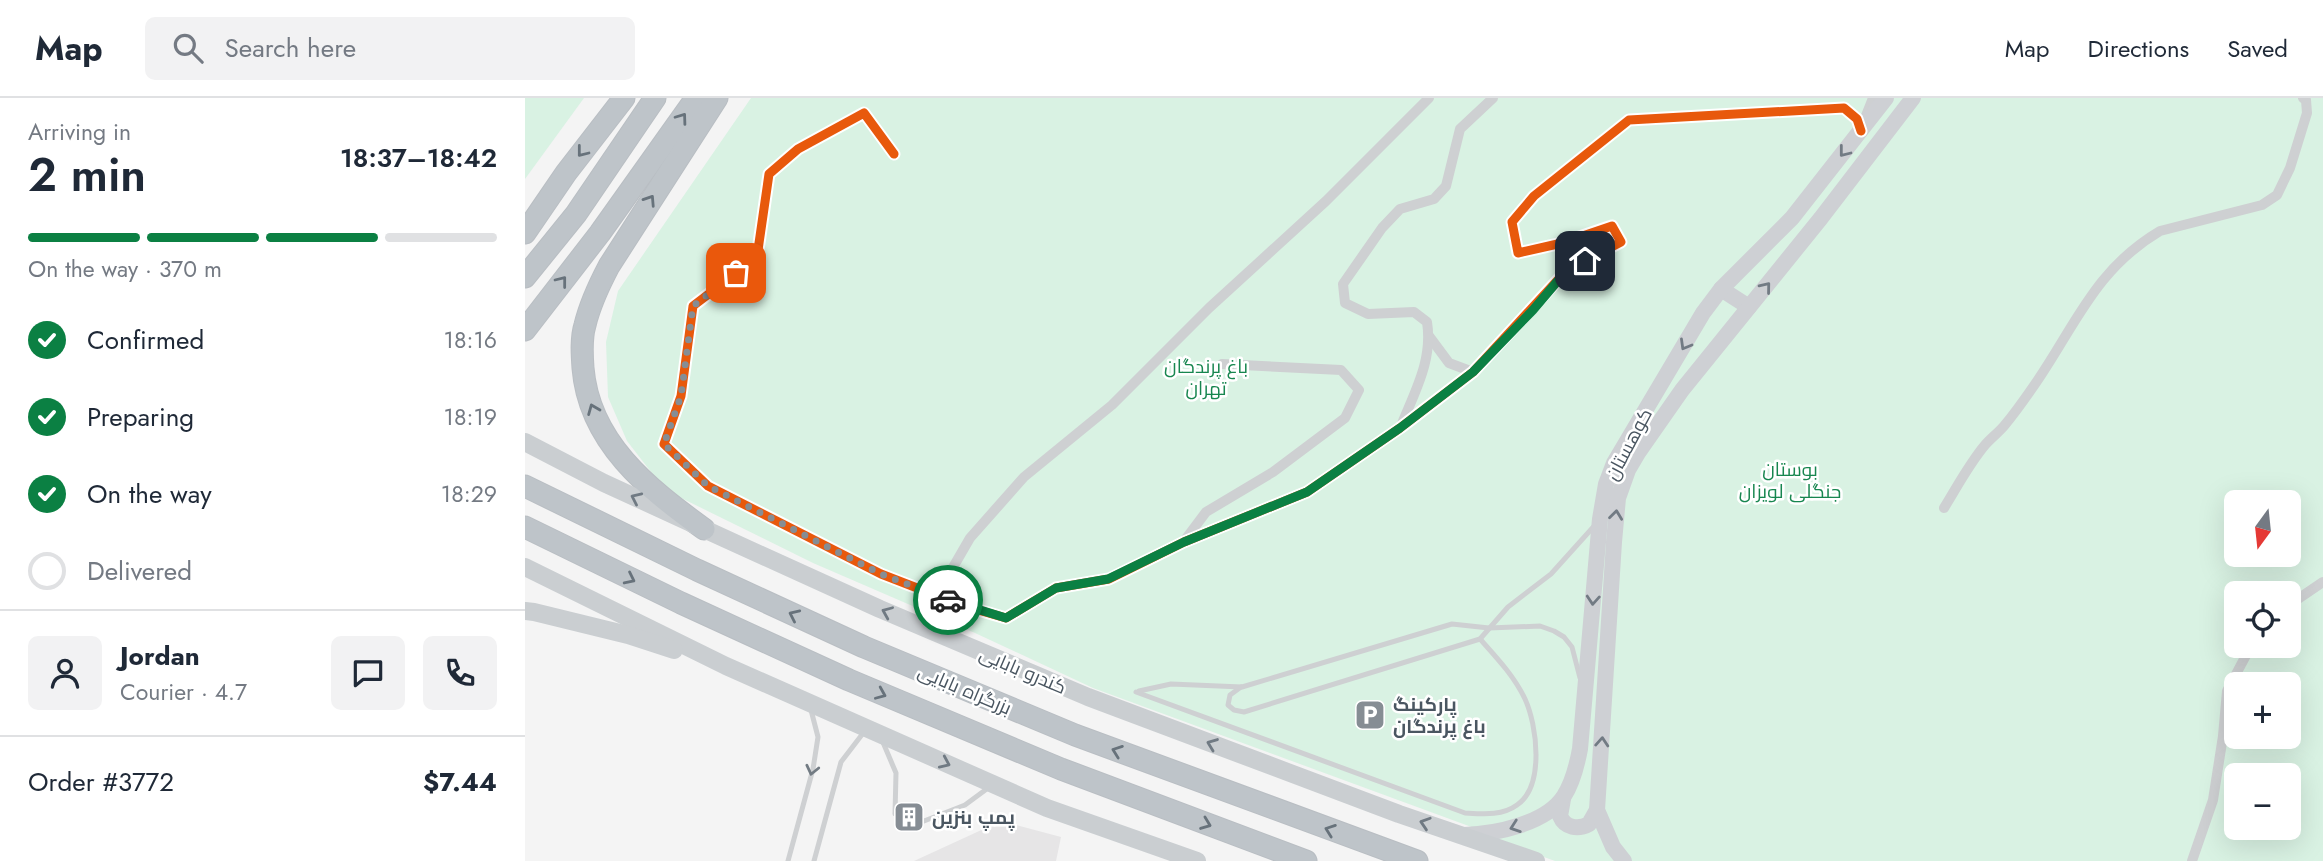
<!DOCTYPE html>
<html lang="en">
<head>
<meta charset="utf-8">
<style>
	:root { --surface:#fff; --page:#f2f2f3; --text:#1f2937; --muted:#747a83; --line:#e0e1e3; --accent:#0b8043 }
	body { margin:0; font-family:Jost,Cairo,sans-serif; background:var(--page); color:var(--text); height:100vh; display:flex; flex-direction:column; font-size:26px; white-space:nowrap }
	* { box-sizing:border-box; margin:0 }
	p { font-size:23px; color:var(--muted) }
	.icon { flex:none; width:38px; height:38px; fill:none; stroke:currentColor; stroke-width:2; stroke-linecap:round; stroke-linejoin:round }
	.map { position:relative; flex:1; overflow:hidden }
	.sheet { display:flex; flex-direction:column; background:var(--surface); width:525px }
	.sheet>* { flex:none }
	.needle { width:46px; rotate:195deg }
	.controls { position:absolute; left:1699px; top:392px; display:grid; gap:14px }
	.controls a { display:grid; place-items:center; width:77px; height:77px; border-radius:10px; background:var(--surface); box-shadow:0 7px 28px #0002; font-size:35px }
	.pin { position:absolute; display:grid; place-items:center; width:60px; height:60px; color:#fff; margin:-30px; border-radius:14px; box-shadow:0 4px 10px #0006 }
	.courier { position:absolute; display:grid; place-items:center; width:70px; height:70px; margin:-35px; border:5px solid #0b8043; border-radius:50%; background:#fff; color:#222; box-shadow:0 2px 9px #0007 }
	.head em { font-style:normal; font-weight:600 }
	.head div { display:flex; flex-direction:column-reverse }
	.head { display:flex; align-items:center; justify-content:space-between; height:119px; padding:0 28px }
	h1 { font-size:46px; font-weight:600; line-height:52px }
	.bar { display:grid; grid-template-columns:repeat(4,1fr); gap:10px 7px; align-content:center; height:84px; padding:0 28px }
	.bar i { height:9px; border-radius:5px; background:var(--line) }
	.bar .on { background:var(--accent) }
	.bar p { grid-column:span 4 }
	.line { display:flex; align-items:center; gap:18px; padding:0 28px; border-top:2px solid var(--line) }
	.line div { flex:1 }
	.round { display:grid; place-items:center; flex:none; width:74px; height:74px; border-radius:10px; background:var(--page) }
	ol { padding:0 28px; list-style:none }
	li { display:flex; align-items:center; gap:21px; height:77px }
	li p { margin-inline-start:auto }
	li .icon { padding:7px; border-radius:50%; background:var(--accent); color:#fff; stroke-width:4 }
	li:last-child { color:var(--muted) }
	li i { width:38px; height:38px; border:4px solid var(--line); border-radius:50% }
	header { display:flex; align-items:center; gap:42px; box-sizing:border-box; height:98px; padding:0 35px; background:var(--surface); border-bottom:2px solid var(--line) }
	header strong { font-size:33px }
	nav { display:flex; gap:38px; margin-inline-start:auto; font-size:24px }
	.search { width:490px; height:63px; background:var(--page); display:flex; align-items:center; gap:18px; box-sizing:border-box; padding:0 24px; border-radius:10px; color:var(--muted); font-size:26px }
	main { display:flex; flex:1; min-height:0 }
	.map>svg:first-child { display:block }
</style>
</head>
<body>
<header>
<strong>Map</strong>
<div class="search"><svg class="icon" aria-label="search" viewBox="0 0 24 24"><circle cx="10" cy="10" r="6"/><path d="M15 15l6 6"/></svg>Search here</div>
<nav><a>Map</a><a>Directions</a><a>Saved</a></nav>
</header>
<main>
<section class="sheet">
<div class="head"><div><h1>2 min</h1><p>Arriving in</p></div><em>18:37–18:42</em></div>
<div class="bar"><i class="on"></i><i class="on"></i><i class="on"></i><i></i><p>On the way · 370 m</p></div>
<ol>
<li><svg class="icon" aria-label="check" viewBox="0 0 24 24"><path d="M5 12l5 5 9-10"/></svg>Confirmed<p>18:16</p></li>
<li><svg class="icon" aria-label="check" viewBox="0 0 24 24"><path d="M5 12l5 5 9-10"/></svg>Preparing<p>18:19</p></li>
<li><svg class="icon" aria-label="check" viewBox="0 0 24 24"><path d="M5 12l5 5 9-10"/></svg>On the way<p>18:29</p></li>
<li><i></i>Delivered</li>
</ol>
<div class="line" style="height:126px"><a class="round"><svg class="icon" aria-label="person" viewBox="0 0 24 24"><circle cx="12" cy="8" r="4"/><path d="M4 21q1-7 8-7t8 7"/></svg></a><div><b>Jordan</b><p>Courier · 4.7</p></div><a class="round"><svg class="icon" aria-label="chat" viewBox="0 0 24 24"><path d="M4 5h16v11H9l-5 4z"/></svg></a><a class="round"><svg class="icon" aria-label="phone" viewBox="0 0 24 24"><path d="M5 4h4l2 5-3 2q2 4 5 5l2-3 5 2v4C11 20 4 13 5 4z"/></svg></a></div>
<div class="line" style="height:91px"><div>Order #3772</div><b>$7.44</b></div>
</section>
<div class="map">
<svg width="1798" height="763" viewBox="0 0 1798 763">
	<rect width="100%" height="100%" fill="#f4f4f4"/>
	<path fill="#e6e5e6" d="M 476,723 L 536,739 L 531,763 L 389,763 Z"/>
	<g fill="#d9f2e3" fill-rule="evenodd">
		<path d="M 0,0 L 59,0 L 0,81 Z"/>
		<path d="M 226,0 L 1798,0 L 1798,763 L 1030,763 L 964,739 L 971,738 L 568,590 L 450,535 L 288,465 L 140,392 L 102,343 L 83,299 L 81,244 L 93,193 ZM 1712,404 L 1764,404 L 1764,457 L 1712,457 ZM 1712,495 L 1764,495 L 1764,548 L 1712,548 ZM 1712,586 L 1764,586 L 1764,639 L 1712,639 ZM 1712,677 L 1764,677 L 1764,730 L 1712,730 Z"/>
	</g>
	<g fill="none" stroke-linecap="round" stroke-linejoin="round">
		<g stroke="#b9bec3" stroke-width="23">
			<g id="highway">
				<path d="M 0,135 L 41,75 L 99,0"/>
				<path d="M 0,179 L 51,116 L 130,0"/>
				<path d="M 0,232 L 75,135 L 171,0"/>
				<path d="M 0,388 L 172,472 L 339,549 L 550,637 L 892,763"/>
				<path d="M 0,429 L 156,505 L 324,582 L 536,671 L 781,763"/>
				<path d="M 179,431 C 122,390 64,344 58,270 C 57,256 56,240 60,227 C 65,206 74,187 84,168 L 192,0"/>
			</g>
		</g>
		<g stroke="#ced0d2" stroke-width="5">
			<path d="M 716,589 L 705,597 L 703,607 L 709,612 L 719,614 L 955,541 L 983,509 L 1026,476 L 1071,426"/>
			<path d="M 614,593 L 646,586 L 717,589 L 927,526 L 964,530 L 1015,528 L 1029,533 L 1039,539 L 1047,549 L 1055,580"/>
			<path d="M 611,594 L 940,715 C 958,716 977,718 992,707 C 1020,688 1012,627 1000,601 C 989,578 972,560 955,541"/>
			<path d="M 357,642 L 371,675 L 370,716 L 399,723 L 440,707 L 463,690"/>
			<path d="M 263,763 L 288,671 L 293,639 L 286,612"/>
			<path d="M 289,763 L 316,664 L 339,634"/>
		</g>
		<g stroke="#ced0d2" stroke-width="10">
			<path d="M 1340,20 L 1348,0"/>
			<path d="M 369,56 L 339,15 L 273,51 L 244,76 L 232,159 L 168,208 L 156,298 L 139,346 L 183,388 L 356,476 L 436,507 L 481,520 L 531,490 L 584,481 L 659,444 L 782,394 L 875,330 L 948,274 L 1042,172 L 1096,144 L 1087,128 L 1037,145 L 993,155 L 987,124 L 1009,98 L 1104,22 L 1319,10 L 1332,21 L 1336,33"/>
			<path d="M 904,238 L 924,265 L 948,274"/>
			<path d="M 876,328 C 890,293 908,262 902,224 L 889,214 L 843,216 L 820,205 L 818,186 L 857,130 L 875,111 L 909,101 L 921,88 L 935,31 L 968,0"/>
			<path d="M 1419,410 C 1432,389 1444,366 1460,347 C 1466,340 1473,335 1479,328 C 1489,316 1499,302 1508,289 C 1550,229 1569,172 1635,133 L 1737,107 L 1752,97 L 1765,70 L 1782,15 L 1781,2 L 1778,0"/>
			<path d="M 660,442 L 681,414 L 748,374 L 820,320 L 834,292 L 816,272 L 697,266"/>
			<path d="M 412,497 L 445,440 L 499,379 L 587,307 L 684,210 L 801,103 L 904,0"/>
			<path d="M 1764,507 L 1798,484"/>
			<path d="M 1667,763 L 1688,702 L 1698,638 L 1702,593 L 1726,548"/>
		</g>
		<g stroke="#ced0d4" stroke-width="16">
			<path d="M 1196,191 L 1224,209"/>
			<path d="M 1038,701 L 1035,718 C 1040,730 1053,732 1064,726 L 1072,712"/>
			<path d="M 939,737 C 970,736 1021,726 1039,698 C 1048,684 1052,667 1055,651 L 1075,421 L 1081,386 L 1089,365 L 1178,215 L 1196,191 L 1267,120 L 1361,0"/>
			<path d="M 1099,763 L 1088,749 L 1072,712 L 1089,444 L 1093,400 L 1103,372 L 1113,355 L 1157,292 L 1296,120 L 1388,0"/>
		</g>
		<g stroke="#caced1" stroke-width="18">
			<path d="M 0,344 L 79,385 L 190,436 L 355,511 L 563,599 L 874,716 L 1011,763"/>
			<path d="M 0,469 L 201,568 L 522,710 L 672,763"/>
			<path d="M 0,513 L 9,514 L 103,537 L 149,552"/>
		</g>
		<use href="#highway" stroke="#bec4c9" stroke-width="21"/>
		<g stroke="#fff" stroke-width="13">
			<path id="cycleway" d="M 369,56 L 339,15 L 273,51 L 244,76 L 232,159 L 168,208 L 156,298 L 139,346 L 183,388 L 356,476 L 436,507 L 481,520 L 531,490 L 584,481 L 659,444 L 782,394 L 875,330 L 948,274 L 1042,172 L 1096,144 L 1087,128 L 1037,145 L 993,155 L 987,124 L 1009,98 L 1104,22 L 1319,10 L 1332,21 L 1336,33"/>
		</g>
		<use href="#cycleway" stroke="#e8590c" stroke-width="9"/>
	</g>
	<defs><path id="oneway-chevron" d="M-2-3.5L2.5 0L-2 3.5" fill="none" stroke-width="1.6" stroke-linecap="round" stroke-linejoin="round" transform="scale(1.75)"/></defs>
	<g stroke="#67727b">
		<use href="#oneway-chevron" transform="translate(157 20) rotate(-54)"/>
		<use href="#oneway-chevron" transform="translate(57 54) rotate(128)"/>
		<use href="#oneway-chevron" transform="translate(125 102) rotate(-57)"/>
		<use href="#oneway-chevron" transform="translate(37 183) rotate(-52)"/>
		<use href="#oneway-chevron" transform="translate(68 311) rotate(-112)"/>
		<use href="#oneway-chevron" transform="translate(105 481) rotate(26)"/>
		<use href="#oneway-chevron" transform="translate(269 517) rotate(-155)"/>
		<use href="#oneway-chevron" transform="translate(356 596) rotate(23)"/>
		<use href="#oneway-chevron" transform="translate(592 653) rotate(-160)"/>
		<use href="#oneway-chevron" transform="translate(681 726) rotate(21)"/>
		<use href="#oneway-chevron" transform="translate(805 732) rotate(-160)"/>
	</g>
	<g stroke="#727b84">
		<use href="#oneway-chevron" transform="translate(1319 54) rotate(128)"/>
		<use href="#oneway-chevron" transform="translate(1241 189) rotate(-51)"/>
		<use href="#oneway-chevron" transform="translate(1160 247) rotate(120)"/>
		<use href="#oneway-chevron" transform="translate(1091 417) rotate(-83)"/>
		<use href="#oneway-chevron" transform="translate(1068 502) rotate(94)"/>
		<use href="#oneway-chevron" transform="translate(1077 644) rotate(-86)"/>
		<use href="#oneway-chevron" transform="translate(990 729) rotate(161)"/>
	</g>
	<g stroke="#707a83">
		<use href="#oneway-chevron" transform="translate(111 400) rotate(-155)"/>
		<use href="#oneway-chevron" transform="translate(362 514) rotate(-157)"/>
		<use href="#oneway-chevron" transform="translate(687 646) rotate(-159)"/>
		<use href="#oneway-chevron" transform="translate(420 665) rotate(24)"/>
		<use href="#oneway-chevron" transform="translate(900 725) rotate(-162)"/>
	</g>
	<use stroke="#727b83" href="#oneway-chevron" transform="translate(287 672) rotate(103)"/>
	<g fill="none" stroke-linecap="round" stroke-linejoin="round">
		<path stroke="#868d94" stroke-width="7" stroke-dasharray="0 12.6" d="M 211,175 L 168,208 L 156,298 L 139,346 L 183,388 L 356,476 L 423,502"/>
		<path stroke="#0b8043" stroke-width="9" d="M 423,502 L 481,520 L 531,490 L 583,481 L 659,444 L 782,394 L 875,330 L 948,274 L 1008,212 L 1042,172 L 1060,163"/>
	</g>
	<defs>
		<g id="parking-square" transform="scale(1.575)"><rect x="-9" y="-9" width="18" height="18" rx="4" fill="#868d94" stroke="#fff"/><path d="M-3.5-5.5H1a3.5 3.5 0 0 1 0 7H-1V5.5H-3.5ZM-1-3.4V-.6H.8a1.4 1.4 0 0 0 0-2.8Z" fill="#fff"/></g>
		<g id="building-square" transform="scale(1.575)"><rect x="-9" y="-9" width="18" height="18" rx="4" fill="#868d94" stroke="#fff"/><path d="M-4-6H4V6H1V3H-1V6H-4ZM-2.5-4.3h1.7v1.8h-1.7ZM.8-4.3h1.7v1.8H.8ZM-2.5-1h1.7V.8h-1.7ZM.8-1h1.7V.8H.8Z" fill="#fff"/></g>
	</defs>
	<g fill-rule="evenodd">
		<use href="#parking-square" x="845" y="617"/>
		<use href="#building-square" x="384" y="719"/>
	</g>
	<g text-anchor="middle" stroke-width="5" stroke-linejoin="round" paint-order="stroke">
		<g font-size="19" fill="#17864f" stroke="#fff">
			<text x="681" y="275">باغ پرندگان<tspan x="681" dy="22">تهران</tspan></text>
			<text x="1265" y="378">بوستان<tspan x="1265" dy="22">جنگلی لویزان</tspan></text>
		</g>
		<g font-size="19" fill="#4a5661" stroke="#fff">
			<text transform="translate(1103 346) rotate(-62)" y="7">کوهستان</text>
			<text transform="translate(498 572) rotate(23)" y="7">کندرو بابایی</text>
			<text transform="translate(440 591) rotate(23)" y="7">بزرگراه بابایی</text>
		</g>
		<g font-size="19" font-weight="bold" fill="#4a5661" stroke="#fff" text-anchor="start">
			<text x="868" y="613">پارکینگ<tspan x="868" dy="22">باغ پرندگان</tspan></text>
			<text x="407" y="726">پمپ بنزین</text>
		</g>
	</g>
</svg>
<div class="controls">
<a><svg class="needle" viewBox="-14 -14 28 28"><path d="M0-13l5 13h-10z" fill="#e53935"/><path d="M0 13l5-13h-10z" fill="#747a83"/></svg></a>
<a><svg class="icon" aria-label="locate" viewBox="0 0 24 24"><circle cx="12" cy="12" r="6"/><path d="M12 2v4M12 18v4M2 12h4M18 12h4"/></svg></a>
<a>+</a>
<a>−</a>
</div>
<div class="pin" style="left:211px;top:175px;background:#ea580c"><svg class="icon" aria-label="bag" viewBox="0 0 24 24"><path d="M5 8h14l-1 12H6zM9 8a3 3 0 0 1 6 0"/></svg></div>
<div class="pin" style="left:1060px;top:163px;background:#1f2937"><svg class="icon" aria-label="home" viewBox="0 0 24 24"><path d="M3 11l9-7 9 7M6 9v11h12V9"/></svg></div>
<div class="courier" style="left:423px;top:502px"><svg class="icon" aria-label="car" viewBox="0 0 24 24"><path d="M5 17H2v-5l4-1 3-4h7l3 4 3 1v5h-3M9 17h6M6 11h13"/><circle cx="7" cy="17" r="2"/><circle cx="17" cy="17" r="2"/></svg></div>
</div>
</main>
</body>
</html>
